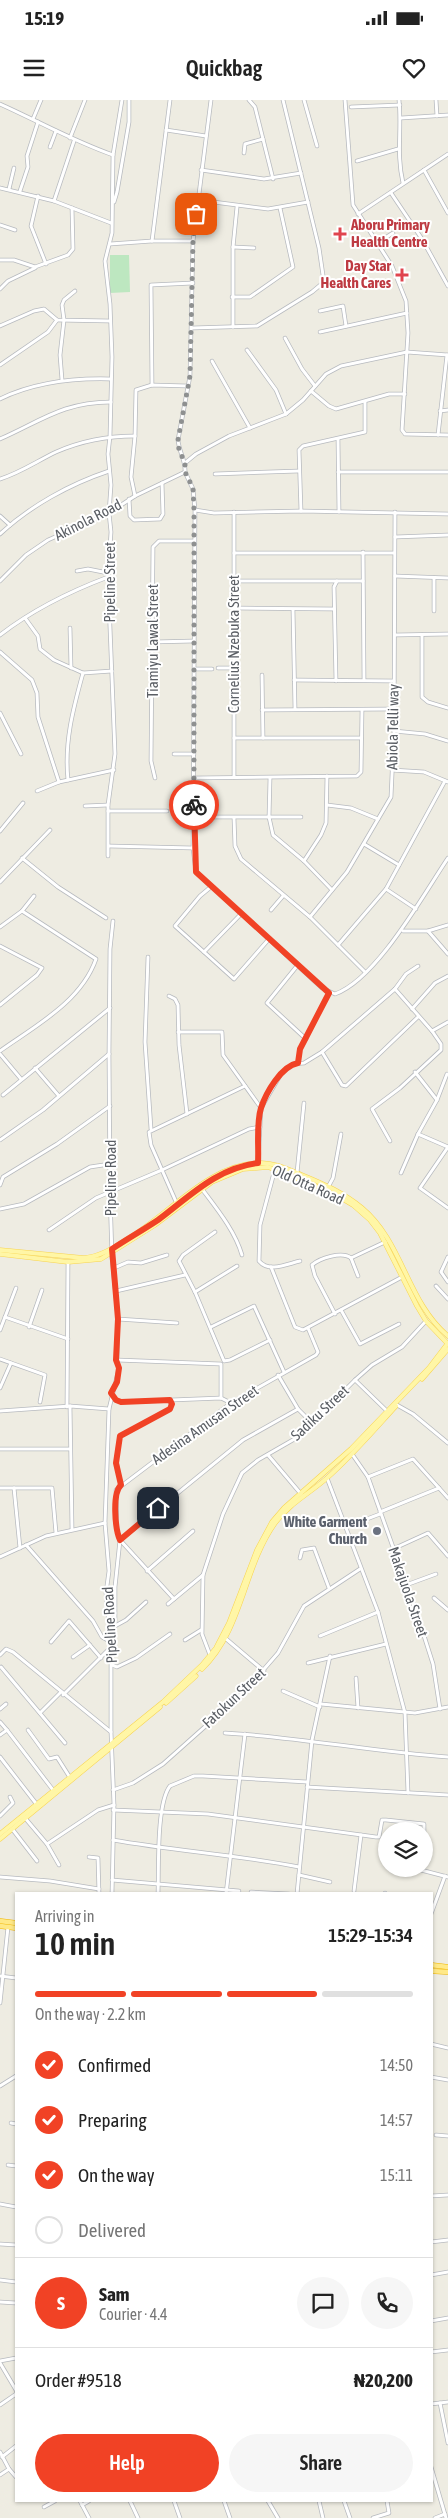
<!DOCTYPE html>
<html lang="en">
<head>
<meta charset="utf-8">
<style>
	:root { --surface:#fff; --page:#f6f6f6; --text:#222; --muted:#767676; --line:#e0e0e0; --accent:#f14225 }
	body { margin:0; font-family:"Asap Condensed",sans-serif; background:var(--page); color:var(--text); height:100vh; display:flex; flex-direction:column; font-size:19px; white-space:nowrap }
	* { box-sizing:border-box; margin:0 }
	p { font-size:16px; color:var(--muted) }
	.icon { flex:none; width:28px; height:28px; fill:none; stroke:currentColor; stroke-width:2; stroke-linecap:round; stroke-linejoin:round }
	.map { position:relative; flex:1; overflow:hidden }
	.sheet { position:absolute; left:15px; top:1792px; width:418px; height:610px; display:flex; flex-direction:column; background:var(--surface); border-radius:0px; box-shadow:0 1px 4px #0004 }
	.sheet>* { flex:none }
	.tools { position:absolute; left:378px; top:1722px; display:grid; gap:10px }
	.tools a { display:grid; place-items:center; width:55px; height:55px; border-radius:50%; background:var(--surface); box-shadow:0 1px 4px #0004; font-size:25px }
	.pin { position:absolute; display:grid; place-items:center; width:42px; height:42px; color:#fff; margin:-21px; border-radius:10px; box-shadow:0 2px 8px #0006 }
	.courier { position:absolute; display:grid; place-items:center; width:50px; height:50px; margin:-25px; border:4px solid #f14225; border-radius:50%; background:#fff; color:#222; box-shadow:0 1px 6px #0007 }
	.head em { font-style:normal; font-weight:600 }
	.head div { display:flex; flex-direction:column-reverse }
	.head { display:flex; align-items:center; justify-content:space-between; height:85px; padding:0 20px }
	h1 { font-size:32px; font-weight:600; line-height:38px }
	.bar { display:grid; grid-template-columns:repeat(4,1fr); gap:8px 5px; align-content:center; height:60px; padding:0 20px }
	.bar i { height:6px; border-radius:4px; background:var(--line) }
	.bar .current { background:var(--accent) }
	.bar p { grid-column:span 4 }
	.line { display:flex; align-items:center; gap:12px; padding:0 20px; border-top:1px solid var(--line) }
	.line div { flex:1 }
	.round { display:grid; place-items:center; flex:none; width:52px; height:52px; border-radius:26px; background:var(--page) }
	ol { padding:0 20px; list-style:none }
	li { display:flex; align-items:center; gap:15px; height:55px }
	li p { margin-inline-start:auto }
	li .icon { padding:5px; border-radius:50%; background:var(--accent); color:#fff; stroke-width:4 }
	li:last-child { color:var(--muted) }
	li i { width:28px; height:28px; border:2px solid var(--line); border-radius:50% }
	.button { display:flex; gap:10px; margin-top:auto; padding:10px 20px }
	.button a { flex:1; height:58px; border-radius:30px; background:var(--accent); color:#fff; font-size:20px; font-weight:600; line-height:58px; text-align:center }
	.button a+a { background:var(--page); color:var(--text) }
	.status { display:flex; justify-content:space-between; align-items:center; height:35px; padding:0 25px; background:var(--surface); direction:ltr }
	.status svg { height:14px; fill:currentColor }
	header { display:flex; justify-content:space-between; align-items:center; height:65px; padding:0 20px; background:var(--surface); font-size:22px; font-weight:600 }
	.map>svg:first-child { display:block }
</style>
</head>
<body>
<div class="status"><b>15:19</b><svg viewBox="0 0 49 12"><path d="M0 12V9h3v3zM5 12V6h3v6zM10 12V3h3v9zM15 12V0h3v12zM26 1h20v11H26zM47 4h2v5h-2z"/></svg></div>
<header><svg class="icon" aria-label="menu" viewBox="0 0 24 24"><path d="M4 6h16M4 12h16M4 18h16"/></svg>Quickbag<svg class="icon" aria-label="heart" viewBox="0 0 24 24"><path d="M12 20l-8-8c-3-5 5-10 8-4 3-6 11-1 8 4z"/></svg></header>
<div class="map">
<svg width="448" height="2418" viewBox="0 0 448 2418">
	<rect width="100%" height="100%" fill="#eeece2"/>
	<path fill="#bde7c0" d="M 110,155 L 129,155 L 130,192 L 110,193 Z"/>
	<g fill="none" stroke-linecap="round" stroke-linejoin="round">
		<g stroke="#b7babf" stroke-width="4.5">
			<g id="minor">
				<path d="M 249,0 L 255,7 L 273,79"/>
				<path d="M 304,0 L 317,46"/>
				<path d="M 345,0 L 353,105 L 392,166 L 406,201 L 408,233 L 402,330 L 405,334 L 448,335"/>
				<path d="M 399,0 C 402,30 396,53 403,83"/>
				<path d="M 436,0 L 437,16"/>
				<path d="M 0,4 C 38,21 73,41 113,55"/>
				<path d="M 351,7 L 400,5"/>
				<path d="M 401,18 L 448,15"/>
				<path d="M 33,19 L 41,0"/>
				<path d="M 166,30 L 206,36"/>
				<path d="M 70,38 L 85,0"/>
				<path d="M 50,47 L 56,31"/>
				<path d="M 244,53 L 245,44 L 263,39"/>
				<path d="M 357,61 L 398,49"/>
				<path d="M 201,70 L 264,79 L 301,73"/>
				<path d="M 424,70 L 448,113"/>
				<path d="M 0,88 L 54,101 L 111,123"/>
				<path d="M 9,89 L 14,68"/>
				<path d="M 20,91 L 28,67 L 27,56 L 38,22"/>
				<path d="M 391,93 L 422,139 L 448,186"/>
				<path d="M 38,96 L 31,126 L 46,164"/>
				<path d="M 198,100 L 268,109 L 308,102"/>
				<path d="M 54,101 L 74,41"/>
				<path d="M 114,102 L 117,92 L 129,22 L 129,0"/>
				<path d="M 358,114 L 448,54"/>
				<path d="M 0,125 L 15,130"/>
				<path d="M 152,141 L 170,0"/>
				<path d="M 377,143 L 393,133"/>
				<path d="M 110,144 L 152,141 L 193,141"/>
				<path d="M 233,147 L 254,148"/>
				<path d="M 0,160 L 14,160 L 35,167 L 68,155 L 73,149 L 72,108"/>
				<path d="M 0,189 L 8,181 L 35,168"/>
				<path d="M 232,197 L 250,197 L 293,167 L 280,108"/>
				<path d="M 320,211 L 343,206 L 346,226"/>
				<path d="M 0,226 L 34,211 L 44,209 L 57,220 L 110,221"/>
				<path d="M 233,227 L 233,147 L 237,107"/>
				<path d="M 192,228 L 257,226 L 312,192 L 324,182 L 319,148 L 283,0"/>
				<path d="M 320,232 L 407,213"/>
				<path d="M 285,238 L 302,269 L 315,286"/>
				<path d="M 247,250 L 276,290 L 286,314"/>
				<path d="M 212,261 L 250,328"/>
				<path d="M 0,265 L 48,232 L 57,220"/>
				<path d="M 62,280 L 60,255 L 64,220 L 62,205 L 64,200 L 75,191"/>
				<path d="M 152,285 L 151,185 L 193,183"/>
				<path d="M 311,291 L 329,306 L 336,309 L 389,294 L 405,294"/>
				<path d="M 0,299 C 35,282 72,278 110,279"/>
				<path d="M 440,311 L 448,310"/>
				<path d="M 438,335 L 447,255"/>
				<path d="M 0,339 C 41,321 63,302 111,302"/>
				<path d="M 338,339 L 339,412"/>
				<path d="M 185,363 L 196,354 L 229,336 L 286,314 L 303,300 L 326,274 L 341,266 L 407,252 L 448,255"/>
				<path d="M 185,372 L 193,389 L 195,410 L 193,748 L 196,772 L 322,888 L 335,894 C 377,879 423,795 448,758"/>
				<path d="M 185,372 C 186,361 179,352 178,340 L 190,276 L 193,141 L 211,0"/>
				<path d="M 338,372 L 448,372"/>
				<path d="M 215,374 L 299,371"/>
				<path d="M 0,379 C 20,373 37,361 56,352 C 81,341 108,336 135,336"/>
				<path d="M 135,396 L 131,377 L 135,336 L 136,290 L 152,285 L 188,286"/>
				<path d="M 129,399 L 130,416 L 134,420 L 160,419 L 163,414 L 162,383"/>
				<path d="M 195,410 L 214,413 L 301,411 L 448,414"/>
				<path d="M 301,411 L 299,350 L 303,346 L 365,332 L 365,302"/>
				<path d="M 234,412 L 234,677"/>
				<path d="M 0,416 L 10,425"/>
				<path d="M 0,434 C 30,406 70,384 109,371"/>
				<path d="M 395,437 L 448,435"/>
				<path d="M 363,452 L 364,580"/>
				<path d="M 234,453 L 394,453"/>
				<path d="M 77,471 L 88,469 L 108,473"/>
				<path d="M 395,476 L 448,478"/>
				<path d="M 434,478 L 434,511"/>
				<path d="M 0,481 L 26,455 L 48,440 L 109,413 L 135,396 L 185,372"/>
				<path d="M 233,481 L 363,481"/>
				<path d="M 234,508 L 334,509"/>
				<path d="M 293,510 L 295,609"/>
				<path d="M 25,518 L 38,536 L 40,549 L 54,560 L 83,573 L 112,571"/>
				<path d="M 70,528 L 71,568"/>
				<path d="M 0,535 C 31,511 71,491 108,477"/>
				<path d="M 395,535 L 448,534"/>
				<path d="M 422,535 L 422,597 L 428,602 L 448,608"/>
				<path d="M 153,542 L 194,541"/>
				<path d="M 0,552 L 32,580 L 37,593 L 38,617 L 59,682"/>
				<path d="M 218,568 L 234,568"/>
				<path d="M 194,569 L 212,569"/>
				<path d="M 262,575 L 263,638"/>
				<path d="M 294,580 L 394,581"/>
				<path d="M 336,581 L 334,487 L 337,481"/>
				<path d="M 262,610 L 393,609"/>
				<path d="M 0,613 L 21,654"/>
				<path d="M 394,631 L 425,634 L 448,641"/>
				<path d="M 234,638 L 361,638"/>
				<path d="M 174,654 L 194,654"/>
				<path d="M 392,670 L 424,672 L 448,682"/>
				<path d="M 155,678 L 151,661 L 153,447 L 159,441 L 194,441"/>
				<path d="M 194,678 L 357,676 L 361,672 L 362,610"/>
				<path d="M 270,678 L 269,717 L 273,735 L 304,761 L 332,790"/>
				<path d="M 68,680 C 64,643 73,609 83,573"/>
				<path d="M 37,691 L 59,682 L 114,670"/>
				<path d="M 327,705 L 351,708 L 378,719"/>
				<path d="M 85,706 L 108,705"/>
				<path d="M 108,711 L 167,711"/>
				<path d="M 194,717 L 301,717"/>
				<path d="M 234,718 L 235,746 L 241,759 L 310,817 L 365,872"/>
				<path d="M 0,731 L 23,703"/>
				<path d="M 364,744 L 399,765"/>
				<path d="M 109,746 L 193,748"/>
				<path d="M 108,756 L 108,705 L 115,654 L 108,477 L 111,432 L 109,413 L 111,385 L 108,354 L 110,336 L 112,257 L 110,204 L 105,161 L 112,133 L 113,55 L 122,0"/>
				<path d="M 22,758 L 58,787 L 106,818"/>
				<path d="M 304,761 L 321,735 L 326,723 L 327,676"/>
				<path d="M 0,782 L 50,730"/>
				<path d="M 386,789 L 416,809"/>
				<path d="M 271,810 L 283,796"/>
				<path d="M 241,814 L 204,852 L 234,879 L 269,839"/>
				<path d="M 310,817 L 347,772 L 391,697 L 394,631 L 395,412"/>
				<path d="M 0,827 L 22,811 L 34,796"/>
				<path d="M 403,831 L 428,831 L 448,825"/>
				<path d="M 428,831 L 448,854"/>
				<path d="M 338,845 L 386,789 L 445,681"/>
				<path d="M 0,846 L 42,868 L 37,875 L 0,905"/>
				<path d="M 204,852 L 175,826 L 200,796 L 212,786"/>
				<path d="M 148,857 L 145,942 L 151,1029"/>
				<path d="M 297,866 L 267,903 L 306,939"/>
				<path d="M 395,889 L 432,931 L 448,922"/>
				<path d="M 169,896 L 175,899 L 178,905 L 179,945 L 187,1014"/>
				<path d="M 412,909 L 435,883 L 448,876"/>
				<path d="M 178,932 L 222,932 L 223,955 L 261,1008"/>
				<path d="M 0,951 C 35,926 81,902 96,859 L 22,811"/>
				<path d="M 322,952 L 342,985 L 346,986 L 418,917"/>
				<path d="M 0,954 L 21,979"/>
				<path d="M 298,963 L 300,949 L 329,893"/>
				<path d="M 35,968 L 59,996"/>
				<path d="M 415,972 L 437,1000"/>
				<path d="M 3,995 L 110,908"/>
				<path d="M 418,1034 L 448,1047"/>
				<path d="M 0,1040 L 43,1010 L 109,954"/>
				<path d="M 390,1041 L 372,1009 L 400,988 L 441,950 L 441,944 L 432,931"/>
				<path d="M 448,1047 L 420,1088 L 448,1108"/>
				<path d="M 258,1063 L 261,1008 L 281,974 L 293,964 L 304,963 L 322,952 L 395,889 L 406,874 L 418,866"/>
				<path d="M 275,1069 L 260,1125 L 259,1161 C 269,1173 287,1164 300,1161"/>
				<path d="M 297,1073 L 304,1003"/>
				<path d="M 401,1073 L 418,1034 L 437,1000 L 447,974"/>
				<path d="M 0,1085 L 3,1077 L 57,1044 L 110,1006"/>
				<path d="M 202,1089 C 217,1109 235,1131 242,1155"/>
				<path d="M 327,1089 L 333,1078 L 341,1034"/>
				<path d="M 177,1104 L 151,1045 L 149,1032 L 245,986"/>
				<path d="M 0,1109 L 24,1104 L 90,1067 L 110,1064"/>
				<path d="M 49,1130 L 96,1098 L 162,1070 L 249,1029 L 260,1027"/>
				<path d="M 215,1132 L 183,1155 L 179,1161 L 195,1192 L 224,1261 L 230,1260 L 270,1240"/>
				<path d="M 448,1157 L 441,1172 L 448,1182"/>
				<path d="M 351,1158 L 358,1176"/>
				<path d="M 271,1167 L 295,1227 L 303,1230 L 402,1177"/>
				<path d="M 114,1168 L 128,1162 L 141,1163 L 167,1155"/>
				<path d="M 436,1186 L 448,1199"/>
				<path d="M 16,1188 L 5,1217 L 68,1239"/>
				<path d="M 116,1191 L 185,1175"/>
				<path d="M 195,1192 L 237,1166"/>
				<path d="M 341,1210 L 360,1244 L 399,1224"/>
				<path d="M 335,1214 L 315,1176 L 312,1165 C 320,1158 342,1151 351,1158 L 385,1142"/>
				<path d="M 118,1219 L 177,1223"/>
				<path d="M 29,1227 L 42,1190"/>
				<path d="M 211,1227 L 254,1206 L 284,1272"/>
				<path d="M 0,1230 L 5,1217"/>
				<path d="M 0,1259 L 45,1275 L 40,1302"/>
				<path d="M 117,1260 L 221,1264 L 221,1298"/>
				<path d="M 278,1275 L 298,1309 L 313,1324"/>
				<path d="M 355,1280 L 388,1312"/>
				<path d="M 0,1288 L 11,1263"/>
				<path d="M 111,1294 L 115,1300 L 121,1302 L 221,1298 L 231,1303"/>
				<path d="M 397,1305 L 413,1314 L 448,1343"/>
				<path d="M 70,1306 L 72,1429"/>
				<path d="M 67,1307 L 68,1162"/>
				<path d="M 0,1311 L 70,1306 L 109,1309"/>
				<path d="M 0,1349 L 70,1349"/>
				<path d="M 352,1354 L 368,1377 L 419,1520 L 433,1564 L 440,1609"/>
				<path d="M 268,1355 L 301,1394"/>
				<path d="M 368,1377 L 413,1359 L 448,1398"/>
				<path d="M 327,1378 L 378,1512 L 405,1613 L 408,1693"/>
				<path d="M 121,1385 L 116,1361 L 120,1336 L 170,1309 L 171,1300"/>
				<path d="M 0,1388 L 52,1388 L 56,1433"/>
				<path d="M 14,1388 L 20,1448"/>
				<path d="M 380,1412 L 439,1388"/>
				<path d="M 346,1427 L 380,1414"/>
				<path d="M 120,1440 L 243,1340 L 298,1309"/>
				<path d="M 26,1445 L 93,1521 L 102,1537 L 111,1542"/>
				<path d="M 393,1449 L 428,1433 L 448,1456"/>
				<path d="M 0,1457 L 46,1436 L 105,1423"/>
				<path d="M 300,1458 L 302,1450 L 314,1448 L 329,1488"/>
				<path d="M 147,1471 L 193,1431"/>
				<path d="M 406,1485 L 436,1474"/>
				<path d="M 434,1498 L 448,1510"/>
				<path d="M 174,1499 L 120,1440 L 117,1431 L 116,1390 L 231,1303 L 316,1255 L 318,1252 L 308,1228"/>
				<path d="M 168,1504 L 203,1475"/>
				<path d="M 110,1523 L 115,1526 L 126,1520 L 146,1502"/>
				<path d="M 115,1526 L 115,1487 L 120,1440"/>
				<path d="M 320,1536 L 378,1512"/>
				<path d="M 225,1538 L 264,1571"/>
				<path d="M 185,1540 L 201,1530"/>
				<path d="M 51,1542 L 69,1521 L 101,1558"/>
				<path d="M 0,1555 L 6,1549 L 13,1552 L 111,1632 L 114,1705 L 112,1794"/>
				<path d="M 210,1555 L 202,1534 L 203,1475 L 223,1414 L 242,1373 L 258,1360 L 298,1337 L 355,1280 L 372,1265 L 402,1247 L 426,1221"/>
				<path d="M 73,1557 L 90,1545"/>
				<path d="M 308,1563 L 386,1544"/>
				<path d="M 112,1565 L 117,1567 L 136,1558 L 170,1534"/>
				<path d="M 1,1567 L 65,1643"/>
				<path d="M 356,1578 L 358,1608"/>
				<path d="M 283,1591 L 320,1607"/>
				<path d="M 63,1595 L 111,1547"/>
				<path d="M 321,1604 L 415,1613 L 448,1607"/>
				<path d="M 0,1609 L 6,1604"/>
				<path d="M 40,1613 L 61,1592"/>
				<path d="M 0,1622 L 7,1630"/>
				<path d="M 28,1630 L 49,1659 L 57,1657 L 69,1676"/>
				<path d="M 111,1632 L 111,1546 L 106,1493 L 109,1471 L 105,1423 L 109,1309 L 119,1268 L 117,1260 L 118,1219 L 112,1157 L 110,1093 L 109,954 L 110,849 L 113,821"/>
				<path d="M 225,1633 C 300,1637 373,1652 448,1657"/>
				<path d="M 0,1635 L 7,1630 L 53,1690"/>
				<path d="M 0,1657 L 38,1706"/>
				<path d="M 307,1687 L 448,1695"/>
				<path d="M 113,1690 L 133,1683 L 163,1664 L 245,1591 L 278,1553 L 304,1506 L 360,1469"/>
				<path d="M 113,1710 L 208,1714 L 376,1737 L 379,1737 L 382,1720 L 386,1720 L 424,1724 L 424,1737"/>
				<path d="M 0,1716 L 13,1703 L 10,1697"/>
				<path d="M 25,1718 L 47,1744 L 59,1765"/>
				<path d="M 13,1730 L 37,1761"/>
				<path d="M 113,1740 C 175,1751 238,1755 299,1767"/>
				<path d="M 47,1744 L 98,1710 L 114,1705"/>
				<path d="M 89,1757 L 98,1758 L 99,1794"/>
				<path d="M 417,1769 L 448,1777"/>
				<path d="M 299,1775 L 330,1782"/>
				<path d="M 0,1777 L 50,1781 L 99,1789"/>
				<path d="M 112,1780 L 239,1791"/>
				<path d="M 354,1791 L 361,1735"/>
				<path d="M 251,1792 L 289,1794"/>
				<path d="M 158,1794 C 159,1770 156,1704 170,1686 L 194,1676 L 203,1676 L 307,1682"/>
				<path d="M 226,1794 L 245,1634"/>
				<path d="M 297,1794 L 312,1640 L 330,1556"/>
				<path d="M 385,1794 L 385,1793"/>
				<path d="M 431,1814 L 445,1776"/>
				<path d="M 0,1876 L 16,1878"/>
				<path d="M 0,1903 L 8,1827"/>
				<path d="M 431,1944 L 448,1948"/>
				<path d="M 431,1977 L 448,1980"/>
				<path d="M 0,1986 L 16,1976"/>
				<path d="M 11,2023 L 16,2024"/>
				<path d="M 436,2035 L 448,2036"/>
				<path d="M 8,2065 L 16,2066"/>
				<path d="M 431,2096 L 448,2095"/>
				<path d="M 0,2104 L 16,2107"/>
				<path d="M 431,2142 L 448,2140"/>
				<path d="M 0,2144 L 16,2145"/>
				<path d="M 431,2175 L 448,2172"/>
				<path d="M 0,2180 L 16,2182"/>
				<path d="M 0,2202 L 16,2203"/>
				<path d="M 431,2221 L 448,2218"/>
				<path d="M 431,2252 L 448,2250"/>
				<path d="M 0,2261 L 16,2258"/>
				<path d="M 0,2263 L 16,2290"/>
				<path d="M 440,2303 L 448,2343"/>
				<path d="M 431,2304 L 448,2302"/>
				<path d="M 0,2305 L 16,2294"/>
				<path d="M 0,2352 L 9,2369 L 16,2377"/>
				<path d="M 2,2357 L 16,2346"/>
				<path d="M 431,2367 L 446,2418"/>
				<path d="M 0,2375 L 9,2369"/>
				<path d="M 80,2401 L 89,2418"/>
				<path d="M 130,2401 L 138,2418"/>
				<path d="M 174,2401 L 180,2418"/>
				<path d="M 224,2401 L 230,2418"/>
				<path d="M 268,2401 L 278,2418"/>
				<path d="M 319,2401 L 323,2418"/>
				<path d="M 344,2401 L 350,2418"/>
				<path d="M 82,2405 L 89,2401"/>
				<path d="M 44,2407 L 55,2401"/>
				<path d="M 373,2418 L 389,2413 L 387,2401"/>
				<path d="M 435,2418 L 445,2414"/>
			</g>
		</g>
		<g stroke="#f8d451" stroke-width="5">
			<g id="major">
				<path d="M 0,1150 L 84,1158 C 104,1156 119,1144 135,1134 C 173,1110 211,1064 259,1063 C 274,1062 289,1070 302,1075 C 324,1084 344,1093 362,1108 C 403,1142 407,1202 448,1236"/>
				<path d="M 0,1154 L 68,1162 L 101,1159 L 155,1125 L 212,1082 L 243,1069 L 268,1067 L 333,1093 L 353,1105 L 370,1120 L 380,1133 L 417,1206 L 426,1221 L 448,1244"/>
				<path d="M 422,1279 L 448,1249"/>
				<path d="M 202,1569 C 243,1529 243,1468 275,1423 C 289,1404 310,1393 327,1378 C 352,1356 374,1330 396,1306"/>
				<path d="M 166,1603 L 196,1576"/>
				<path d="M 0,1734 L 163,1602 L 202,1565 L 216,1548 L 229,1523 L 257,1450 L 272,1422 L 284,1408 L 351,1349 L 429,1268 L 448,1243"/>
				<path d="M 0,1739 L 160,1607"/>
			</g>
		</g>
		<g stroke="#f0b500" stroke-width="5.5">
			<g id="highway">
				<path d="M 0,1821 L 16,1823"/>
				<path d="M 0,1826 L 16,1828"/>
				<path d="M 431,1865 L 448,1867"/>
				<path d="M 431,1871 L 448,1872"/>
			</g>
		</g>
		<use href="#minor" stroke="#fff" stroke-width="3"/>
		<use href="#major" stroke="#fff6a6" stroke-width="4"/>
		<use href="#highway" stroke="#ffe988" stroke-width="4.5"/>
	</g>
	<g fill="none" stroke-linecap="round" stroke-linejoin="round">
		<path stroke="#8e9090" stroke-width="5" stroke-dasharray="0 9" d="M 194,705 L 194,410 L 193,388 L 185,372 L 185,363 L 179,350 L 178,340 L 190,276 L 193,141 L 196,114"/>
		<path stroke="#f14225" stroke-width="6" d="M 158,1408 L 120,1440 C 115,1429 112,1393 121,1385 L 116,1363 L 120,1336 L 170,1309 L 172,1304 L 170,1300 L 121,1302 L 116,1300 L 111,1293 L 117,1282 L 119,1268 L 116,1260 L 118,1219 L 112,1149 C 127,1139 143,1130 158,1120 C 190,1096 217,1068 258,1063 C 259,1046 256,1024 261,1008 C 266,993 281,966 298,963 L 300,949 L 329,893 L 196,772 L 194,705"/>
	</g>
	<g fill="#e0444e" stroke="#fff" stroke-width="2">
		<path d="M337.5 126.5h5v5h5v5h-5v5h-5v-5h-5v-5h5z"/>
		<path d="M399.5 167.5h5v5h5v5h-5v5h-5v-5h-5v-5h5z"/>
	</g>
	<circle fill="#6b7280" stroke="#fff" stroke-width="2" cx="377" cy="1431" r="5"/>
	<g text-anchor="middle" stroke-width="4" stroke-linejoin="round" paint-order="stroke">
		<g font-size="15" font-weight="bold" fill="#be3a42" stroke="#fff" text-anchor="start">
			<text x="351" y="130">Aboru Primary<tspan x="351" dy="17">Health Centre</tspan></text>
			<text x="391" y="171" text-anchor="end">Day Star<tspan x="391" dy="17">Health Cares</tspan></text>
		</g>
		<g font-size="15" fill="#5a5e64" stroke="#fff">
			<text transform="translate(88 420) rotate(-27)" y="5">Akinola Road</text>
			<text transform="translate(110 482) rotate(-90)" y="5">Pipeline Street</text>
			<text transform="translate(153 541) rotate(-90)" y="5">Tiamiyu Lawal Street</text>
			<text transform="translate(234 544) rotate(-90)" y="5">Cornelius Nzebuka Street</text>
			<text transform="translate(393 627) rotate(-89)" y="5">Abiola Telli way</text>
			<text transform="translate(111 1078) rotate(-90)" y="5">Pipeline Road</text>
			<text transform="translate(308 1085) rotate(24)" y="5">Old Otta Road</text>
			<text transform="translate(320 1313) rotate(-43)" y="5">Sadiku Street</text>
			<text transform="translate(205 1325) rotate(-35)" y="5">Adesina Amusan Street</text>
			<text transform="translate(408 1492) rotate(71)" y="5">Makajuola Street</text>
			<text transform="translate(110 1525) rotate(-93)" y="5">Pipeline Road</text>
			<text transform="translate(234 1598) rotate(-43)" y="5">Fatokun Street</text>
		</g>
		<g font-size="15" font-weight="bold" fill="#5b616d" stroke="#fff" text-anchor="end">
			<text x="367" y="1427">White Garment<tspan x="367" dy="17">Church</tspan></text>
		</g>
	</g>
</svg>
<div class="tools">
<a><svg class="icon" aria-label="layers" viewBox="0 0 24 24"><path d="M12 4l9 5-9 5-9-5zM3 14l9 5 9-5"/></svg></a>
</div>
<div class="pin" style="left:196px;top:114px;background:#ea580c"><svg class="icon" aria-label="bag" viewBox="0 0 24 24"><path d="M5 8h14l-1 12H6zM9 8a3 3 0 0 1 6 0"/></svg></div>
<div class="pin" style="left:158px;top:1408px;background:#1f2937"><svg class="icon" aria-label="home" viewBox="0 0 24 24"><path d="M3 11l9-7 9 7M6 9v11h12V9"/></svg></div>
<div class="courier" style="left:194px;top:705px"><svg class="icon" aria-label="bike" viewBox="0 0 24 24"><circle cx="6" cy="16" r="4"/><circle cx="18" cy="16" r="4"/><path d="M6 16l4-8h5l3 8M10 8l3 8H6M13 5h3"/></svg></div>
<section class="sheet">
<div class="head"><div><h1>10 min</h1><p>Arriving in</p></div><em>15:29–15:34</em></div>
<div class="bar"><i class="current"></i><i class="current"></i><i class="current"></i><i></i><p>On the way · 2.2 km</p></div>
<ol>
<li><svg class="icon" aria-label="check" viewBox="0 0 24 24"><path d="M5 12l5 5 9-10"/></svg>Confirmed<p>14:50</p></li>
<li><svg class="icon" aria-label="check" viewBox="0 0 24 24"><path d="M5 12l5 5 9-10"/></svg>Preparing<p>14:57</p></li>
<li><svg class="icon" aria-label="check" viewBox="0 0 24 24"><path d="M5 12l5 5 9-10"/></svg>On the way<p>15:11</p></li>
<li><i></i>Delivered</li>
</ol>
<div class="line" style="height:90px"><b class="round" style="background:var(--accent);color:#fff">S</b><div><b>Sam</b><p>Courier · 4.4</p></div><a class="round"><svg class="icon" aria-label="chat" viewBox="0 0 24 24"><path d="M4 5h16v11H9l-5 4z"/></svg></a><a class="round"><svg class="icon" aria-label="phone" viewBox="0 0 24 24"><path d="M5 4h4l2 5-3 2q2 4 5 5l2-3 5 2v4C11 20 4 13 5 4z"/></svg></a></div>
<div class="line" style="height:65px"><div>Order #9518</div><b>₦20,200</b></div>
<div class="button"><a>Help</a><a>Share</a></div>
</section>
</div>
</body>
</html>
